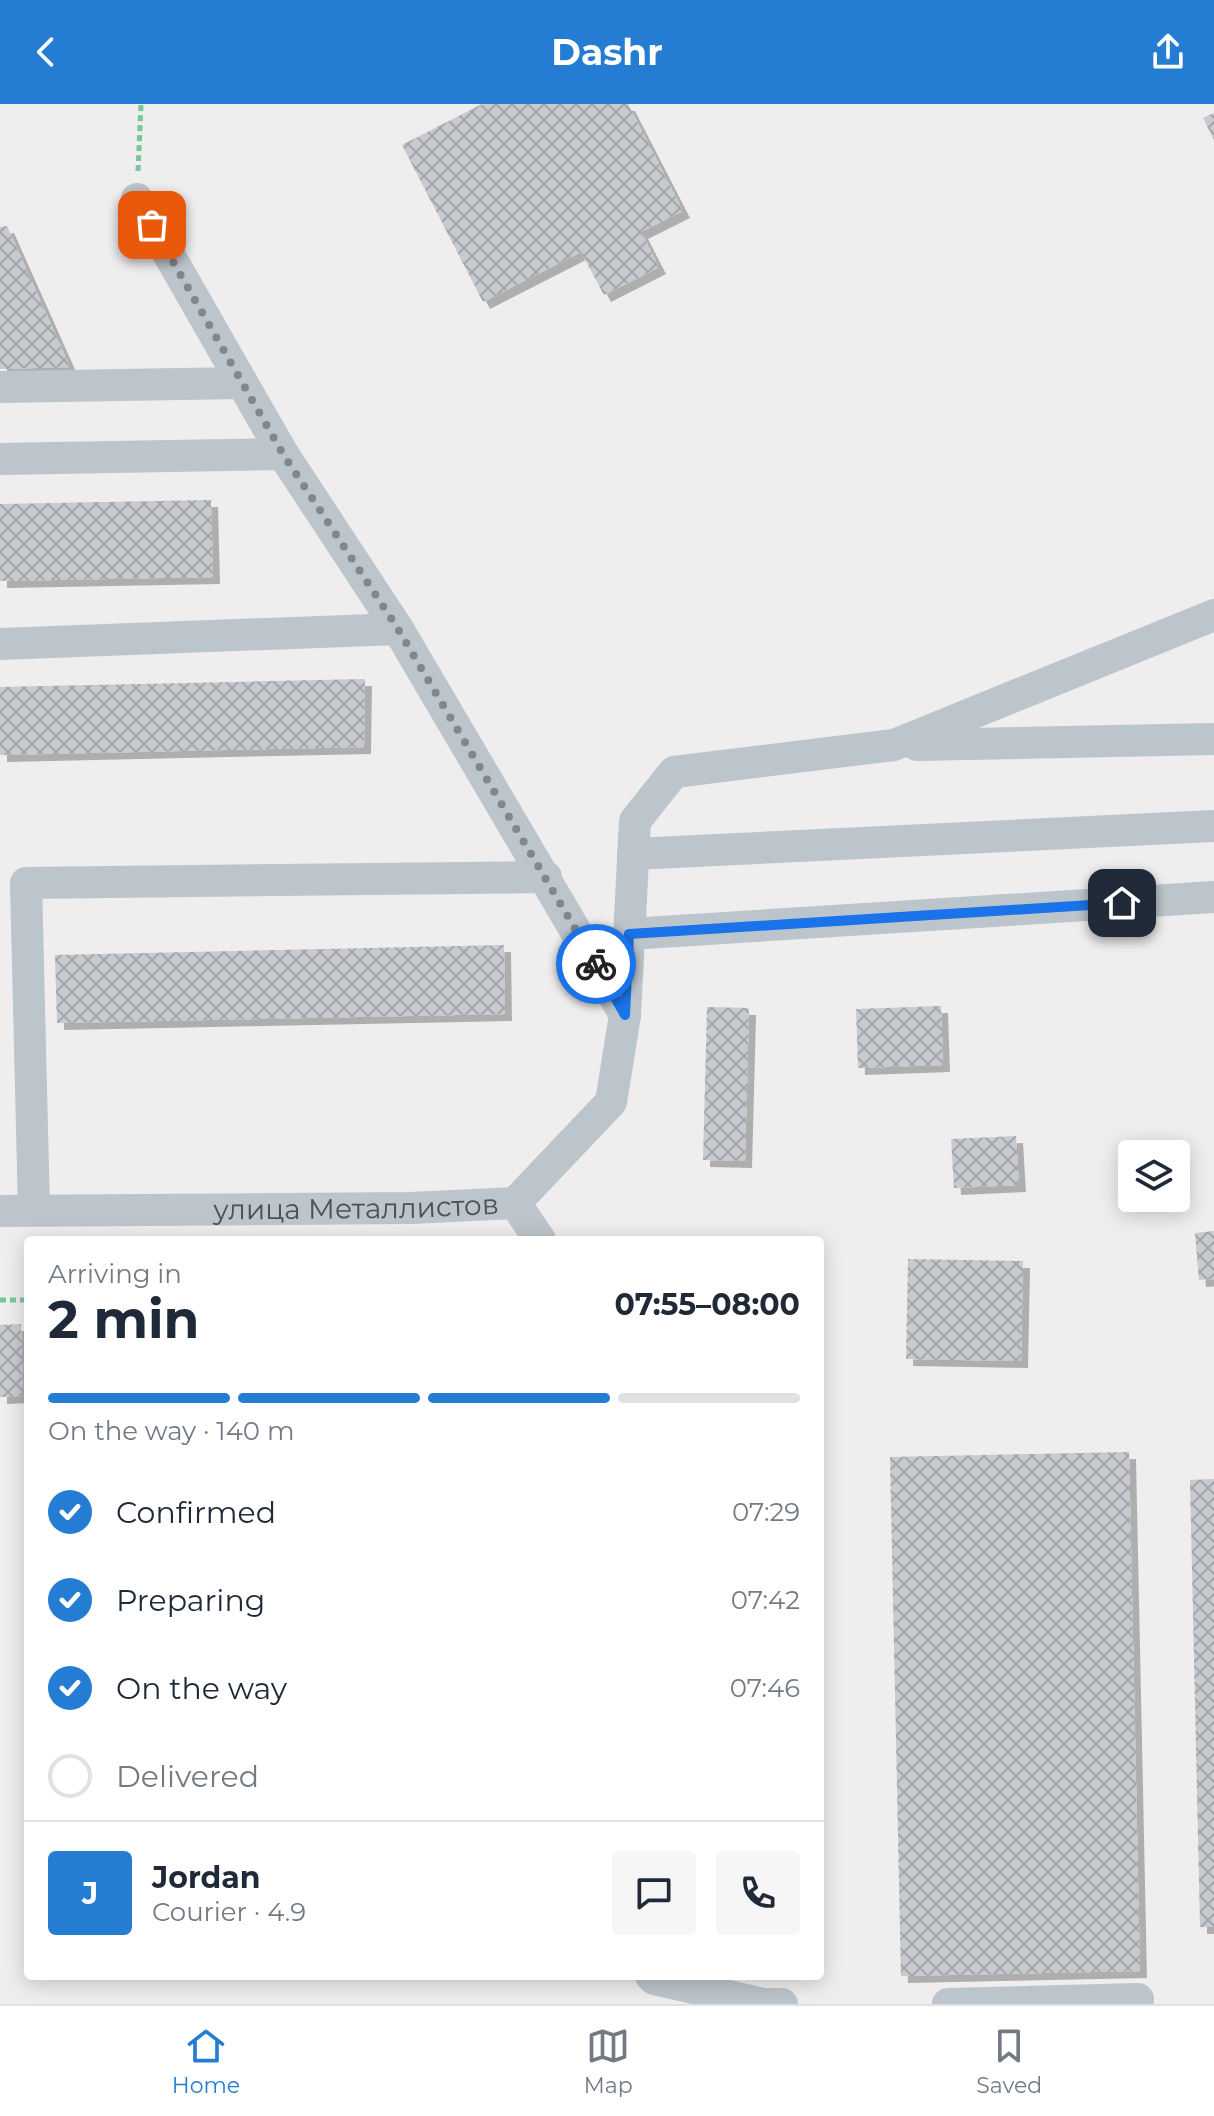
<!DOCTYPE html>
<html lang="en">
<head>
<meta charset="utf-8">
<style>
	:root { --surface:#fff; --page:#f6f6f7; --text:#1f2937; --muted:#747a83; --line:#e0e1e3; --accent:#247dd3 }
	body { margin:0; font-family:Montserrat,sans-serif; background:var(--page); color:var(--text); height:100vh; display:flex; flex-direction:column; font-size:30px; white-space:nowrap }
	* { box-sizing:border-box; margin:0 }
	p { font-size:26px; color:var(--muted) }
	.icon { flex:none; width:44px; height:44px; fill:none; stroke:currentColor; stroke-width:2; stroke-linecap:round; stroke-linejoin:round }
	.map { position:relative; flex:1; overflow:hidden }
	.details { position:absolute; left:24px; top:1132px; width:800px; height:744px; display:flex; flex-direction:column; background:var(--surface); border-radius:8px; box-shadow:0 4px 20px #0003 }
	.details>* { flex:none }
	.tools { position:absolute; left:1118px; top:1036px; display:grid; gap:16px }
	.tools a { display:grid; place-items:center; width:72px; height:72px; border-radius:8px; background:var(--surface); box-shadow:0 4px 20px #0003; font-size:40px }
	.pin { position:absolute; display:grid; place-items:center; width:68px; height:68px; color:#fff; margin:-34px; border-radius:16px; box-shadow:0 4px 12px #0006 }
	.courier { position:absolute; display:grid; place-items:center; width:80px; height:80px; margin:-40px; border:6px solid #1a73e8; border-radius:50%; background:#fff; color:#222; box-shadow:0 2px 10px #0007 }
	.headline em { font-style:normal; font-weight:700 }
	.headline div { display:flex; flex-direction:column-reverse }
	.headline { display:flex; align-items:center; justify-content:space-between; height:136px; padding:0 24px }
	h1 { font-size:52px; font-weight:700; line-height:60px }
	.bar { display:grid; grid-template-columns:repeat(4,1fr); gap:12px 8px; align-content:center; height:96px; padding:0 24px }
	.bar i { height:10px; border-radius:6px; background:var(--line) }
	.bar .current { background:var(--accent) }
	.bar p { grid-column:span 4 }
	.line { display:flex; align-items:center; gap:20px; padding:0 24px; border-top:2px solid var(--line) }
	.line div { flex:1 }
	.round { display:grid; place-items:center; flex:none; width:84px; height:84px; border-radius:8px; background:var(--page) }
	ol { padding:0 24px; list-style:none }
	li { display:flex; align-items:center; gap:24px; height:88px }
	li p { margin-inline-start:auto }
	li .icon { padding:8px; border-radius:50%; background:var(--accent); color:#fff; stroke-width:4 }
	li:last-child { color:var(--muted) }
	li i { width:44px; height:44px; border:4px solid var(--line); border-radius:50% }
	header { display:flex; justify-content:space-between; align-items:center; height:104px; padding:0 24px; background:var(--accent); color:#fff; font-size:36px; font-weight:700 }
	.tab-bar { display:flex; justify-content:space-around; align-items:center; height:112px; border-top:2px solid var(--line); background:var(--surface); font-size:22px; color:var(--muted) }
	.tab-bar a { display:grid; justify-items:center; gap:4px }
	.tab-bar .current { color:var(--accent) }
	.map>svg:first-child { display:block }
</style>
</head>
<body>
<header><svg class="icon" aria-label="back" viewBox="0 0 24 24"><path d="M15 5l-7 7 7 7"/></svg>Dashr<svg class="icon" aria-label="share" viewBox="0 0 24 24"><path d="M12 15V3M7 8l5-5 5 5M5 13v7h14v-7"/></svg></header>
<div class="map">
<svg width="1214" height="1900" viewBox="0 0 1214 1900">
	<defs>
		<pattern id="building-cross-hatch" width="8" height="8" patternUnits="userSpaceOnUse" patternTransform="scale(2)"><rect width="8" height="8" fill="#c7cacf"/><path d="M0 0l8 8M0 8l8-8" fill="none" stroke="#a3a7ab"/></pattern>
		<filter id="shadow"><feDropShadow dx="7" dy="7" stdDeviation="0" flood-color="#0004"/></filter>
	</defs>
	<rect width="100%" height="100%" fill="#efeded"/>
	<g fill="url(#building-cross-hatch)" filter="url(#shadow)">
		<path d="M 482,0 L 628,0 L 683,107 L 641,128 L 659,163 L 604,191 L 581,148 L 483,198 L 402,41 Z"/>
		<path d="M 1214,9 L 1214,36 L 1203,14 Z"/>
		<path d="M 7,122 L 70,263 L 0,265 L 0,123 Z"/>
		<path d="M 211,396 L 213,473 L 0,477 L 0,400 Z"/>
		<path d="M 365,575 L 364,643 L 0,651 L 0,583 Z"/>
		<path d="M 504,841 L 505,910 L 57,919 L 55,851 Z"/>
		<path d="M 941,902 L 943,961 L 858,964 L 856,905 Z"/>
		<path d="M 707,903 L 749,904 L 745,1057 L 703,1056 Z"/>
		<path d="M 1016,1032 L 1019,1081 L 954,1084 L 951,1035 Z"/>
		<path d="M 1214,1127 L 1214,1175 L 1199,1176 L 1195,1129 Z"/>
		<path d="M 908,1155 L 1023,1157 L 1021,1257 L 906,1255 Z"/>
		<path d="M 21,1220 L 23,1292 L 0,1293 L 0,1221 Z"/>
		<path d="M 1129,1348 L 1140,1867 L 901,1872 L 890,1353 Z"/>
		<path d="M 1214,1375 L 1214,1823 L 1200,1823 L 1190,1376 Z"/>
	</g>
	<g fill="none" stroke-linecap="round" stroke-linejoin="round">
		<g stroke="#77c79a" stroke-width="5" stroke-dasharray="6 4" stroke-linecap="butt">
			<path d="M 138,67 L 141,0"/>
			<path d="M 0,1196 L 28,1196"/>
		</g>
		<g stroke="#bcc5cb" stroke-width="32">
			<path d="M 0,283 L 241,279"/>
			<path d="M 0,355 L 283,350"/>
			<path d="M 0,540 L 398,525"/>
			<path d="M 917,641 L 1214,635"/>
			<path d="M 633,750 L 1214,722"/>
			<path d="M 629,830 L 1214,793"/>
			<path d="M 625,911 L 635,717 L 674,668 L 894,641 L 1214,511"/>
			<path d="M 515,1099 L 540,1136"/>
			<path d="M 34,1106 L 26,779 L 546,773"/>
			<path id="s1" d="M 0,1107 L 410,1104 L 515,1099 L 611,998 L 625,911 L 398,525 L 283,350 L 137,95"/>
			<path d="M 651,1872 L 654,1875 L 763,1900 L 782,1900"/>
			<path d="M 948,1900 L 1138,1895"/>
		</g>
	</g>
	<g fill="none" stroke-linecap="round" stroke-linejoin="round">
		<path stroke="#81888d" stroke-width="8" stroke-dasharray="0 14.4" d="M 152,121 L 283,350 L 398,525 L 596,860"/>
		<path stroke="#1a73e8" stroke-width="10" d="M 596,860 L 625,911 L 629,830 L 1122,799"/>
	</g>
	<g text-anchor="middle" stroke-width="6" stroke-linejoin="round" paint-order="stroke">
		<g font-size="28" fill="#465259" stroke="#fff">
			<text dy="10" stroke="none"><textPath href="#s1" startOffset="356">улица Металлистов</textPath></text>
		</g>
	</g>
</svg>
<div class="tools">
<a><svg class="icon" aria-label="layers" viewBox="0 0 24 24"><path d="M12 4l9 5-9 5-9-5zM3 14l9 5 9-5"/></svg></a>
</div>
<div class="pin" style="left:152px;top:121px;background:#ea580c"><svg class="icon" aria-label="bag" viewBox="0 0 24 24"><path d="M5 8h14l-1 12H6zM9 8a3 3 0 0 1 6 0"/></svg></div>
<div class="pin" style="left:1122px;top:799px;background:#1f2937"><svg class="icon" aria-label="home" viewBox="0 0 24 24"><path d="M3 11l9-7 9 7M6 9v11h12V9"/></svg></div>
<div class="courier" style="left:596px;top:860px"><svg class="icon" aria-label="bike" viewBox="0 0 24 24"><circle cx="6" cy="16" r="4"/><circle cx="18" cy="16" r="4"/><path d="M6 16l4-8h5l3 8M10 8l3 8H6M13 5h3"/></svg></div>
<section class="details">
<div class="headline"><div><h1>2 min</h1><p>Arriving in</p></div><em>07:55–08:00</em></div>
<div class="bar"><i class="current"></i><i class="current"></i><i class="current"></i><i></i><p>On the way · 140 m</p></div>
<ol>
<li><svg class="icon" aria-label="check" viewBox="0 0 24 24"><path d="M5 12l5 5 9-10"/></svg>Confirmed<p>07:29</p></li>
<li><svg class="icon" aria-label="check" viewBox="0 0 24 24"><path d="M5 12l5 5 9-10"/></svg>Preparing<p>07:42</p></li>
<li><svg class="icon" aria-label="check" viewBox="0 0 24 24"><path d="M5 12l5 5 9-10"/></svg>On the way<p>07:46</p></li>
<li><i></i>Delivered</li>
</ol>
<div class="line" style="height:144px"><b class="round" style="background:var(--accent);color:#fff">J</b><div><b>Jordan</b><p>Courier · 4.9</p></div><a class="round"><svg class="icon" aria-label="chat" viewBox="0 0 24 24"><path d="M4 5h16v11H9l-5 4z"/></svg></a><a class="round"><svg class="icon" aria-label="phone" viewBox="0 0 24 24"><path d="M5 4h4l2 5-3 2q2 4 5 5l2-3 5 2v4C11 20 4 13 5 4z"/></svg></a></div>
</section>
</div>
<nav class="tab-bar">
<a class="current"><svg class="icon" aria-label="home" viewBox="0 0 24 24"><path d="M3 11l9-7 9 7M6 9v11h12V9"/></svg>Home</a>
<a><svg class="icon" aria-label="map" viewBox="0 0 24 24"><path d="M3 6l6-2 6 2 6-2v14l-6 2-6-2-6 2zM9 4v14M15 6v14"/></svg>Map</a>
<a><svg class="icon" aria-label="saved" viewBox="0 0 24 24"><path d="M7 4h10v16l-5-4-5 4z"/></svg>Saved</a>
</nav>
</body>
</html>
